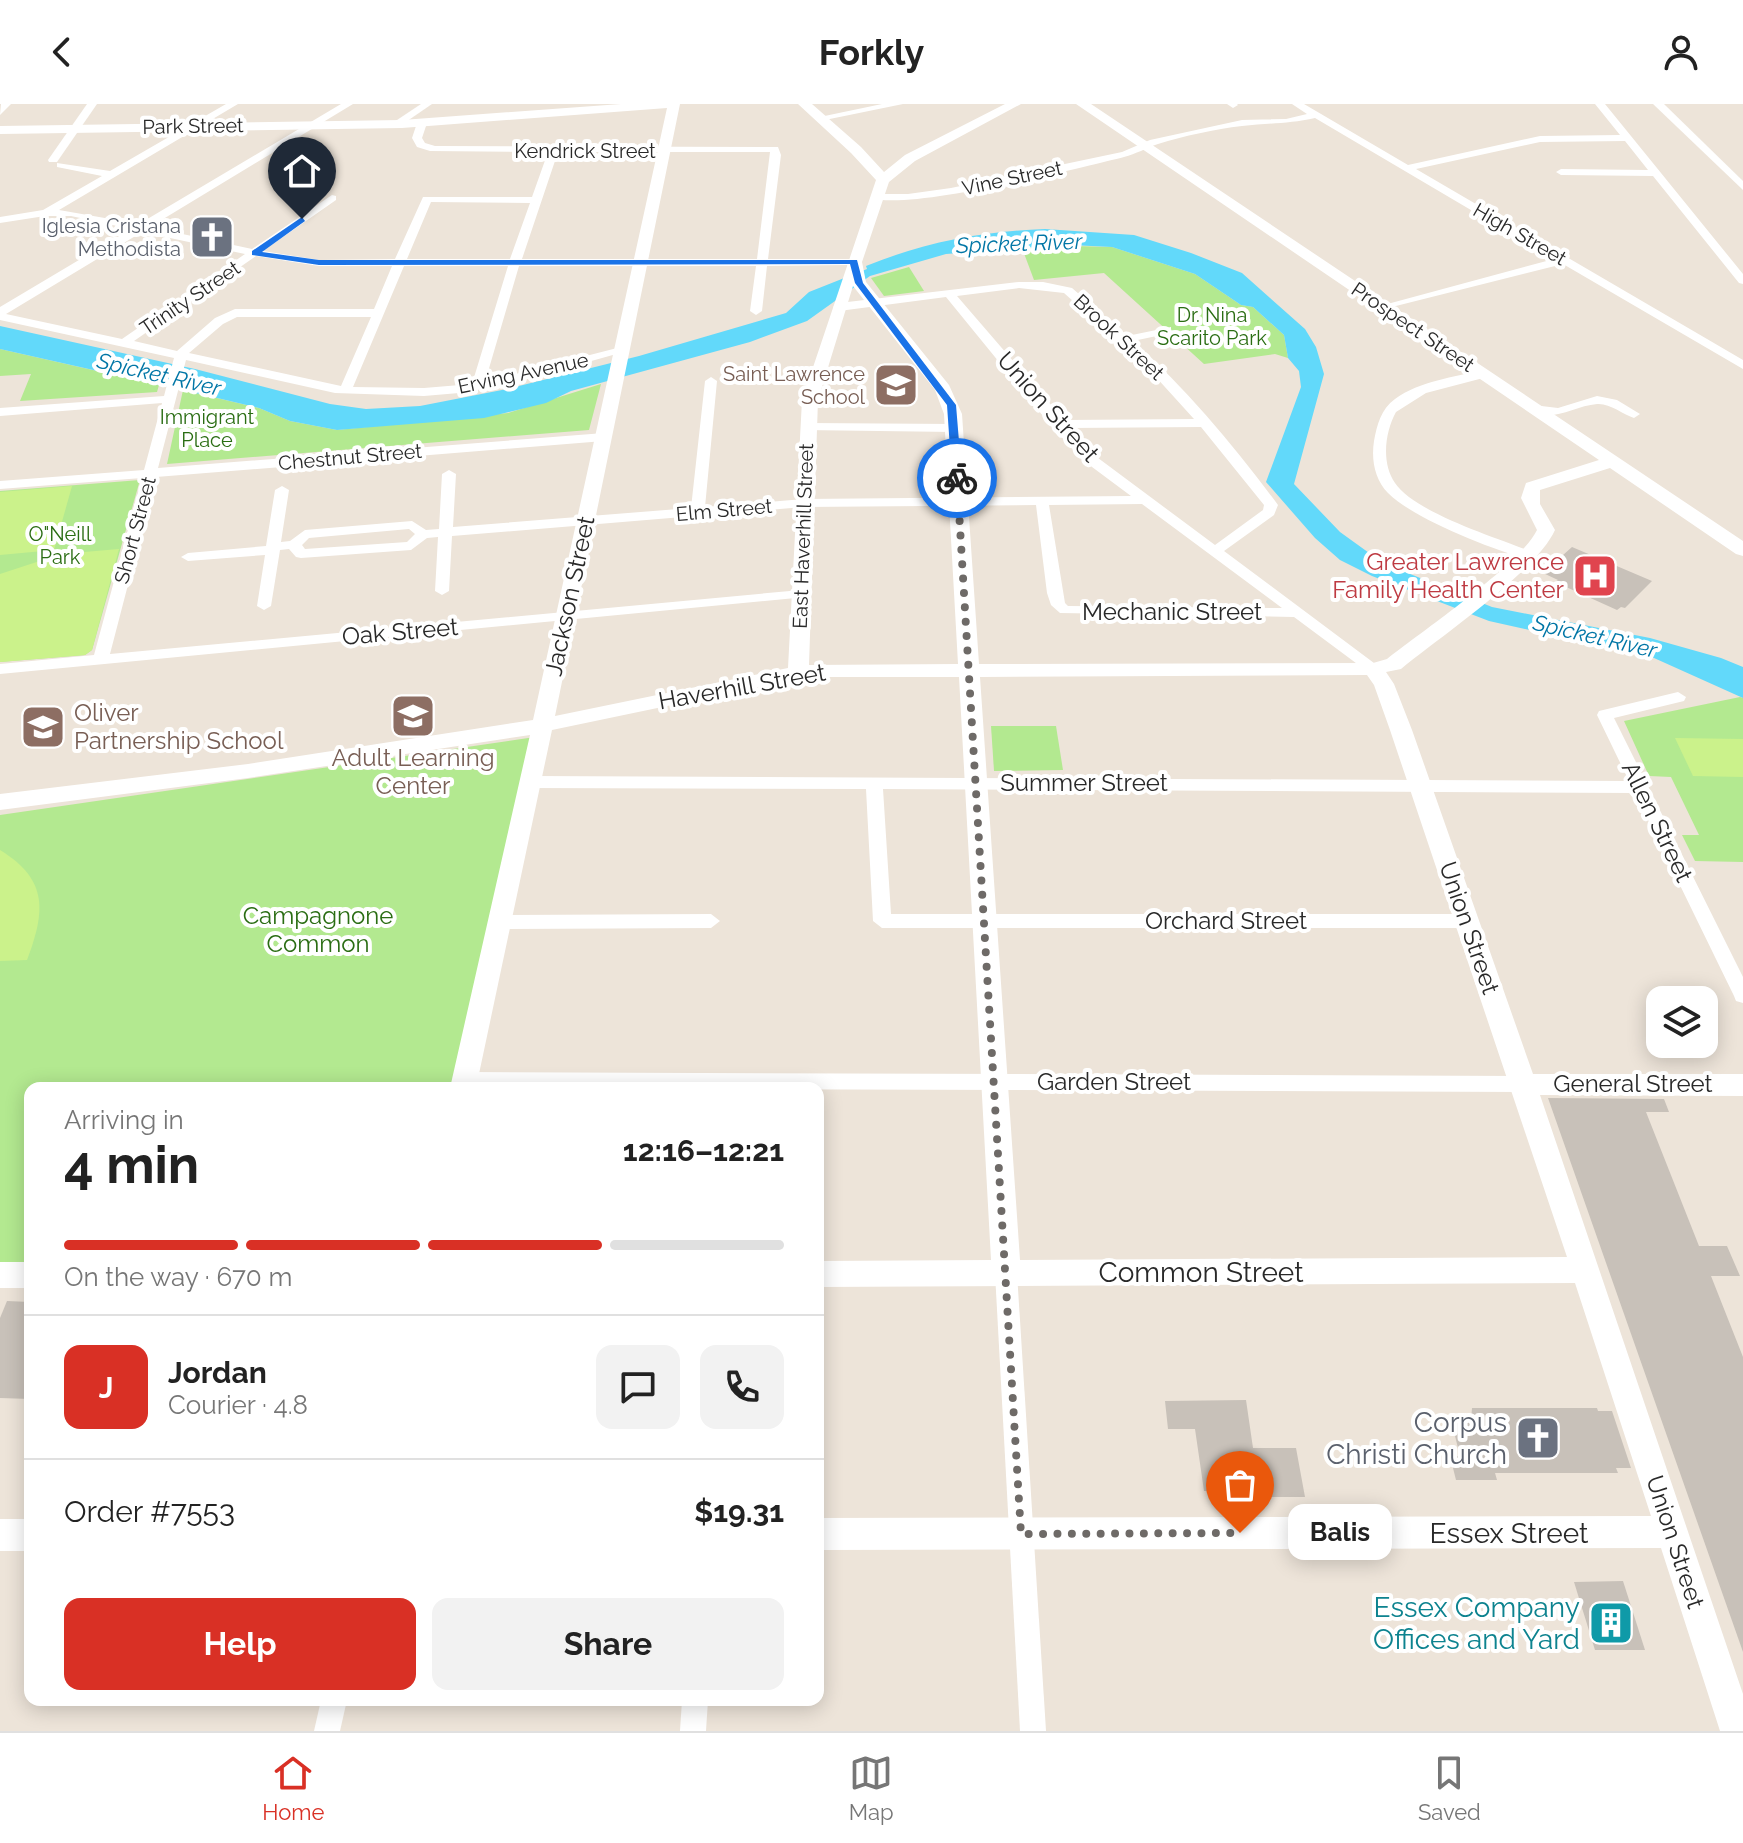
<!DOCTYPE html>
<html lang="en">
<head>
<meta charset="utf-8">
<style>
	:root { --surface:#fff; --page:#f2f2f2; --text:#222; --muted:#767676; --line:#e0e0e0; --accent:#d93025 }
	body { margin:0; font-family:Raleway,sans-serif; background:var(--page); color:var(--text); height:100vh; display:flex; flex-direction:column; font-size:30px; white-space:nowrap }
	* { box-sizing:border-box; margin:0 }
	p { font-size:26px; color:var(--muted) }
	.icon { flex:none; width:44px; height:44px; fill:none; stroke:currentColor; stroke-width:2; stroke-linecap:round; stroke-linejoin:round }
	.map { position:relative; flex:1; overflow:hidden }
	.side { position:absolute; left:24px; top:978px; width:800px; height:624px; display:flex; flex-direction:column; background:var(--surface); border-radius:16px; box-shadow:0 4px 20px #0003 }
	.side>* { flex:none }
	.buttons { position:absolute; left:1646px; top:882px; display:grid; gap:16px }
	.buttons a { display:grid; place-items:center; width:72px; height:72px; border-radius:16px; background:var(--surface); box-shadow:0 4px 20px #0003; font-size:40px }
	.pin { position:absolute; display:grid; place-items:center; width:68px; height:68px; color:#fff; margin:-82px -34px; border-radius:50% 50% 50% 0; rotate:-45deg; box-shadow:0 0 8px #0007 }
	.pin .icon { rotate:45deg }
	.courier { position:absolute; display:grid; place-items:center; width:80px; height:80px; margin:-40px; border:6px solid #1a73e8; border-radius:50%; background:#fff; color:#222; box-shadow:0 2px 10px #0007 }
	.bubble { position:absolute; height:56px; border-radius:16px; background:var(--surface); box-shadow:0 4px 20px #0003; font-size:26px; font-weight:700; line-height:56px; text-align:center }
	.overview em { font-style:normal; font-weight:700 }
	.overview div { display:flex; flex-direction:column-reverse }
	.overview { display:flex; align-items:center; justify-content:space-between; height:136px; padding:0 40px }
	h1 { font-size:52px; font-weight:700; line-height:60px }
	.bar { display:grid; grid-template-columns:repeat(4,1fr); gap:12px 8px; align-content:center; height:96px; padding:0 40px }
	.bar i { height:10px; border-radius:6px; background:var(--line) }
	.bar .current { background:var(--accent) }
	.bar p { grid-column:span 4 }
	.line { display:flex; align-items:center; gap:20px; padding:0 40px; border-top:2px solid var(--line) }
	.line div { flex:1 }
	.round { display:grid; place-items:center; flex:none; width:84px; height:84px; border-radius:16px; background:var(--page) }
	.cta { display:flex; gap:16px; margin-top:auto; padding:16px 40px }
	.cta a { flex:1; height:92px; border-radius:16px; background:var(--accent); color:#fff; font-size:32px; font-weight:700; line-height:92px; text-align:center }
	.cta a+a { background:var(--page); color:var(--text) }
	header { display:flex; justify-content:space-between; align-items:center; height:104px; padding:0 40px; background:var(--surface); font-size:36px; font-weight:700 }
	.menu { display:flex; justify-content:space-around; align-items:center; height:112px; border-top:2px solid var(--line); background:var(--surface); font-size:22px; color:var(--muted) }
	.menu a { display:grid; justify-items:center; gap:4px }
	.menu .current { color:var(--accent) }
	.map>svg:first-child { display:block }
</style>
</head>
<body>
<header><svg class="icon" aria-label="back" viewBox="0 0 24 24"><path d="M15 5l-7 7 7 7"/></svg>Forkly<svg class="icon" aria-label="person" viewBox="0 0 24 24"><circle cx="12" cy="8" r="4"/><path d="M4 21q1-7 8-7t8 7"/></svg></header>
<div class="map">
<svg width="1743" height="1627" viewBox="0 0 1743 1627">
	<rect width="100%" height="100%" fill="#ede4d9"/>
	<g fill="#b3e990">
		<path d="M 1037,141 L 1112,143 L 1195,170 L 1241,201 L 1253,203 L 1284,231 L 1288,254 L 1275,250 L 1204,260 L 1104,169 L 1034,176 L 1022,144 Z"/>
		<path d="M 909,163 L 924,187 L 884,192 L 871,174 Z"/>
		<path d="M 0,245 L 159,281 L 157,288 L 20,297 L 31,270 L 0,272 Z"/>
		<path d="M 601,280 L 589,326 L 167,360 L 183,286 L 259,304 L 290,317 L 337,326 L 508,309 Z"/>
		<path d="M 140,376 L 92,546 L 85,551 L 0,558 L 0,387 Z"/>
		<path d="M 1740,593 L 1743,594 L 1743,758 L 1695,757 L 1682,731 L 1699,731 L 1671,673 L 1649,672 L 1624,617 Z"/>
		<path d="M 991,622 L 1056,622 L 1063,666 L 994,667 Z"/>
		<path d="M 535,633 L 453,984 L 30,984 L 30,1162 L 0,1162 L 0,711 Z"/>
	</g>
	<g fill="#cbf28b">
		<path d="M 72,382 L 54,446 L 0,451 L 0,388 Z"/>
		<path d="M 119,445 L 92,546 L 85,551 L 0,558 L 0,470 L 61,450 Z"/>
		<path d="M 1675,634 L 1743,635 L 1743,673 L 1693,672 Z"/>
		<path d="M 0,746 C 49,776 45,808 27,856 L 0,857 Z"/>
	</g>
	<path fill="#62d9fa" d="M 1045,125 L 1134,131 L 1191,149 L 1242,169 L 1305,225 L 1316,243 L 1324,270 L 1294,380 L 1340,428 L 1383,459 L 1492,503 L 1650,534 L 1721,554 L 1743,563 L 1743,594 L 1654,554 L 1489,517 L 1372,472 L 1340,456 L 1315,434 L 1266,378 L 1301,283 L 1299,267 L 1288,254 L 1284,231 L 1253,203 L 1241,201 L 1195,170 L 1112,143 L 1070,141 L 946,150 L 870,172 L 807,217 L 750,238 L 571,287 L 546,299 L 484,314 L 337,326 L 290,317 L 259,304 L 213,293 L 0,245 L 0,222 L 195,265 L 330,300 L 366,305 L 420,302 L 507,285 L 639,252 L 786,209 L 809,188 L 867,165 L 866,162 C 925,138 983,127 1045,125 Z"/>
	<g fill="#c8c1b9">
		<path d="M 1572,443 L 1652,477 L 1625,504 L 1621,503 L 1617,506 L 1555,478 L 1558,476 L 1543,469 Z"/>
		<path d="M 1548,994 L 1664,995 L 1669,1008 L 1646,1008 L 1699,1142 L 1727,1142 L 1740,1172 L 1711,1172 L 1743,1253 L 1743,1548 Z"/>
		<path d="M 7,1197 L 30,1198 L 30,1295 L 0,1294 L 0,1214 Z"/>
		<path d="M 1246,1296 L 1253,1344 L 1296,1344 L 1305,1393 L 1257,1393 L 1255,1387 L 1204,1387 L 1195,1325 L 1168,1325 L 1165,1297 Z"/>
		<path d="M 1472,1304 L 1597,1304 L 1598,1307 L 1612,1307 L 1631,1364 L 1616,1364 L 1618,1369 L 1495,1369 L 1497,1376 L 1456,1376 L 1450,1352 L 1460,1352 L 1451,1316 L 1471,1316 Z"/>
		<path d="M 1623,1477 L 1645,1546 L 1595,1546 L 1574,1478 Z"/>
	</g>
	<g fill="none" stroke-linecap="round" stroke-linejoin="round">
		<g fill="#fff" fill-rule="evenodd">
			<path d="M 1,0 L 11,0 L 0,11 Z"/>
			<path d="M 87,0 L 97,0 L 57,58 L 49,58 L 48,56 Z"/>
			<path d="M 226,0 L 238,0 L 59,106 L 139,120 L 341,0 L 353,0 L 150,123 L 252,145 L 332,91 L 336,92 L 336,96 L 263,147 L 319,156 L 395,155 L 423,93 L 532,93 L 548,48 L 430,47 L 417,43 L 412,34 L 417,19 L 422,16 L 427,19 L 422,34 L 425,39 L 435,42 L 778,43 L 781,51 L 768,155 L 854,155 L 860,158 L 852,165 L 847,161 L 767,162 L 762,207 L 756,211 L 750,207 L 756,162 L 519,162 L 485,278 L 621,243 L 627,247 L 513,279 L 459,289 L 424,292 L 335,289 L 186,256 L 158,364 L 604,329 L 611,333 L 604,337 L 156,373 L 110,550 L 801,486 L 806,487 L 806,493 L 0,570 L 0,560 L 94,551 L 142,374 L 0,385 L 0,377 L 144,366 L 162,299 L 0,312 L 0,304 L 164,292 L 174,254 L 0,216 L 0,203 L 131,125 L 71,112 L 45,112 L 0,119 L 0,113 L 43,106 L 102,72 L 57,63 L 57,59 L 110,67 ZM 558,48 L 770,48 L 757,155 L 522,155 ZM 431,98 L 530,99 L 510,155 L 407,155 ZM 142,128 L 245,150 L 122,235 L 6,210 ZM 256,152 L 319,162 L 392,162 L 374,205 L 235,205 L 215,214 L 177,247 L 134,237 ZM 404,162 L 508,162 L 472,280 L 424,284 L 353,283 ZM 237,213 L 371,213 L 341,282 L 189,249 L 223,220 Z"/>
			<path d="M 421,0 L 432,0 L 400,22 L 394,22 L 394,18 Z"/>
			<path d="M 882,0 L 903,0 L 820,17 L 815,14 Z"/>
			<path d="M 1227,0 L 1237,0 L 1238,1 L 1233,4 Z"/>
			<path d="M 1292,0 L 1304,0 L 1408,61 L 1540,32 L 1620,31 L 1595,0 L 1605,0 L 1743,170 L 1743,180 L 1739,179 L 1653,72 L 1561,71 L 1556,68 L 1561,65 L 1648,66 L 1625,37 L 1540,38 L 1416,65 L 1743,256 L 1743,265 L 1563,160 L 1380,206 L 1380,202 L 1554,155 L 1315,14 C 1289,20 1267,19 1242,22 C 1215,25 1184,32 1158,40 C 1146,44 1136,50 1124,53 C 1085,63 897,109 872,93 L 877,90 L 908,90 L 951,84 L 1122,48 L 1150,36 L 1242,16 L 1286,15 L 1307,10 Z"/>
			<path d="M 1653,0 L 1664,0 L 1743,77 L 1743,86 Z"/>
			<path d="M 1019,178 L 1043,178 L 1072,184 L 1127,232 L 1171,223 L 1171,229 L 1133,237 C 1187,285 1235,343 1278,401 L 1274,411 L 1224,447 L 1378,562 L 1381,565 L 1378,568 L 1368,568 L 1294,513 L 1060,509 L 1051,501 L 1047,489 L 1036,401 L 804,403 L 452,432 L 449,487 L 442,491 L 435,487 L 438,433 L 427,434 L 411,446 L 301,454 L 296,453 L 289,445 L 280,446 L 271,502 L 264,506 L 257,502 L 265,451 L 188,457 L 181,453 L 188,449 L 266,442 L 275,386 L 282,382 L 289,386 L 281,438 L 290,437 L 305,426 L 412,417 L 426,426 L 439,425 L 442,370 L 449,366 L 456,370 L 453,423 L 691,404 L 705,277 L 711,273 L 717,277 L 705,403 L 804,395 L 1131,392 L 1084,357 L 1052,323 L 946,193 L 839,207 L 833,203 L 839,199 ZM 1019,184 L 1064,189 L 1145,261 L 1194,315 L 1064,316 L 957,192 ZM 1201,323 L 1264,401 L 1263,406 L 1215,441 L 1094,351 L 1070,324 ZM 1142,400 L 1282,504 L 1068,502 L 1065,499 L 1049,401 ZM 409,425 L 415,430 L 407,438 L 305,445 L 302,441 L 309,434 Z"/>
			<path d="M 1483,266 L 1489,270 L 1487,273 L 1426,289 L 1396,308 C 1385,328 1381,359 1395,379 C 1415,409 1498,434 1532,448 L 1532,454 L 1527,455 C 1491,445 1414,415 1388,389 C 1375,376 1371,356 1374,337 C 1377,321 1381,305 1395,295 C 1420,277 1454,273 1483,266 Z"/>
			<path d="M 1597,292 L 1617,296 L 1640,310 L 1634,314 C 1622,310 1610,299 1597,300 C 1573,302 1550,321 1527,305 L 1533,301 L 1558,304 Z"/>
			<path d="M 808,319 L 954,320 L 960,324 L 954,328 L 803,326 L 803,320 Z"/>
			<path d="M 1678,588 L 1686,593 L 1684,597 L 1614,614 L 1743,873 L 1743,899 L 1736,897 L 1734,892 L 1635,689 L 883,685 L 891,810 L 1467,810 L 1476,817 L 1467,824 L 882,824 L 873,817 L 866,685 L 529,684 L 521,678 L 529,672 L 1629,677 L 1597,611 L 1599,607 Z"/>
			<path d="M 711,810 L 720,817 L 711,824 L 498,825 L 489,818 L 498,811 Z"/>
			<path d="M 464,968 L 1523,972 L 1530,974 L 1533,980 L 1530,986 L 1523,988 L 464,984 L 457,982 L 454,976 L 457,970 Z"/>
			<path d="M 1006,1159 L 1014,1162 L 1017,1169 L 1046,1627 L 1020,1627 L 995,1169 L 998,1162 Z"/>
			<path d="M 321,1596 L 347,1596 L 340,1627 L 314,1627 Z"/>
			<path d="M 682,1596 L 708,1596 L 706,1627 L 680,1627 Z"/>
		</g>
		<g fill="#fff" fill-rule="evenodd">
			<path d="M 621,0 L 680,0 L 555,612 L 788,564 L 802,296 L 876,76 L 851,49 L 798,0 L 812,0 L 861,43 L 884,68 L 905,51 L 1005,0 L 1021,0 L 915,57 L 889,78 L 862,158 L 866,178 L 949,281 L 962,310 L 979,560 L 1373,559 L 1387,555 C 1421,528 1521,460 1537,426 L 1521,394 L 1526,379 L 1599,356 L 1076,0 L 1091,0 L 1743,437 L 1743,452 L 1736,450 L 1610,364 L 1540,386 L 1540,400 L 1555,426 C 1536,468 1440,533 1401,565 L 1386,568 L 1394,580 L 1412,626 L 1533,970 L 1743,970 L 1743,992 L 1540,991 L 1743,1590 L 1743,1627 L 1720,1627 L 1661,1444 L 818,1446 L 818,1414 L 1651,1412 L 1575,1179 L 818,1183 L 818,1157 L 991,1156 L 959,573 L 806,573 L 552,626 L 476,984 L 450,984 L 530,631 L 248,674 L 0,706 L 0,690 L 248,660 L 533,616 L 667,4 L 402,24 L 0,30 L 0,22 L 402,16 ZM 853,182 L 935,286 L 944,310 L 958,560 L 809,561 L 818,296 ZM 1367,571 L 1374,581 L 1390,626 L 1567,1153 L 1020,1156 L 980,573 Z"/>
			<rect x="0" y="1158" width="30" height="26"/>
			<rect x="0" y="1415" width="30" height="32"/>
		</g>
	</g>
	<path fill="#1a73e8" d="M 302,113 L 305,117 L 262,148 L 319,156 L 857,156 L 863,179 L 956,301 L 962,374 L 957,377 L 952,374 L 947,301 L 855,179 L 850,160 L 319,161 L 252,151 L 252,147 Z"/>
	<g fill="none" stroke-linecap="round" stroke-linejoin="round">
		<path stroke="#6e6a67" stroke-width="8" stroke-dasharray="0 14.4" d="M 957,374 L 1021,1430 L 1240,1429"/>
	</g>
	<defs>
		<g id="church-square" transform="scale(2.3)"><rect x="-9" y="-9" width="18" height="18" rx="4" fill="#6b7280" stroke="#fff"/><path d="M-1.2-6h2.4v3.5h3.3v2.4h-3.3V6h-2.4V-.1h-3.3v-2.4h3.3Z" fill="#fff"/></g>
		<g id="school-square" transform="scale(2.3)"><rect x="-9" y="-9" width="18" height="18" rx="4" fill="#8d6e63" stroke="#fff"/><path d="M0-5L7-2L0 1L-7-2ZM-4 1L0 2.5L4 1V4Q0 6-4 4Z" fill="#fff"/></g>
		<g id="hospital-square" transform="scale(2.3)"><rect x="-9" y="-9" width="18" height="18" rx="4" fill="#e0444e" stroke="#fff"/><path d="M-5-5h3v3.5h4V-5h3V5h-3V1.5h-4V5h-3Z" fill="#fff"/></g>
		<g id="building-square" transform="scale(2.3)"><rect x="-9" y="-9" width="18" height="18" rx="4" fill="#0f9aa8" stroke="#fff"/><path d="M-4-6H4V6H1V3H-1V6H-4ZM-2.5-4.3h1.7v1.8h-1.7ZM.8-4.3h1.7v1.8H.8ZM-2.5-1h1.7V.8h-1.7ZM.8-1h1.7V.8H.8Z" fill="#fff"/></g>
	</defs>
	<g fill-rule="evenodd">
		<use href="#church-square" x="212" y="133"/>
		<use href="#school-square" x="896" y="281"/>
		<use href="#hospital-square" x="1595" y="472"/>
		<use href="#school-square" x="413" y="612"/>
		<use href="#school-square" x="43" y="623"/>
		<use href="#church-square" x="1538" y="1334"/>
		<use href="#building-square" x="1611" y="1519"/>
	</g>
	<g text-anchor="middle" stroke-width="8" stroke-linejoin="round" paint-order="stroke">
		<g font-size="20" fill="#292929" stroke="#fff">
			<text transform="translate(193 22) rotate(-1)" y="7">Park Street</text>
			<text x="585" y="54">Kendrick Street</text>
			<text transform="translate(1012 74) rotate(-12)" y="7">Vine Street</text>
			<text transform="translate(1520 130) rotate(30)" y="7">High Street</text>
			<text transform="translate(190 194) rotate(-34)" y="7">Trinity Street</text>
			<text transform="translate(1413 223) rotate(34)" y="7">Prospect Street</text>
			<text transform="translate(1119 233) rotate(43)" y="7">Brook Street</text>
			<text transform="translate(523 269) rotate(-12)" y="7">Erving Avenue</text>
			<text transform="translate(350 353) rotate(-5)" y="7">Chestnut Street</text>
			<text transform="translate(724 406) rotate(-5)" y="7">Elm Street</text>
			<text transform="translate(135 426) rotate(-75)" y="7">Short Street</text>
			<text transform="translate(803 432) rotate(-88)" y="7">East Haverhill Street</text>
		</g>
		<g font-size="20" fill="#5b616d" stroke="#fff" text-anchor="end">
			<text x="181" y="129">Iglesia Cristana<tspan x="181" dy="23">Methodista</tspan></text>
		</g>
		<g font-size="20" fill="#2a6d13" stroke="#fff">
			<text x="1212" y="218">Dr. Nina<tspan x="1212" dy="23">Scarito Park</tspan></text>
			<text x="207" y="320">Immigrant<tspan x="207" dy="23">Place</tspan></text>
			<text x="60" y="437">O"Neill<tspan x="60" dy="23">Park</tspan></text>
		</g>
		<g font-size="20" fill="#785e54" stroke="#fff" text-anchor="end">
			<text x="865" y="277">Saint Lawrence<tspan x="865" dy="23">School</tspan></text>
		</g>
		<g font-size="22" font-style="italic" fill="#0176a6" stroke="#fff">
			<text transform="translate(1019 139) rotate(-2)" y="8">Spicket River</text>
			<text transform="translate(159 270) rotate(13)" y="8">Spicket River</text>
			<text transform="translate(1595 532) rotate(13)" y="8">Spicket River</text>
		</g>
		<g font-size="24" fill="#292929" stroke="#fff">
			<text transform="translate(1048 303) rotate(48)" y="8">Union Street</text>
			<text transform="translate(570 492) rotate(-78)" y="8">Jackson Street</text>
			<text x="1172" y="516">Mechanic Street</text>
			<text transform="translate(400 528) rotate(-5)" y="8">Oak Street</text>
			<text transform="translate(742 583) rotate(-10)" y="8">Haverhill Street</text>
			<text x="1084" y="687">Summer Street</text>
			<text transform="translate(1657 718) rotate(64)" y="8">Allen Street</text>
			<text x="1226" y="825">Orchard Street</text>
			<text transform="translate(1469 824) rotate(71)" y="8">Union Street</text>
			<text x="1114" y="986">Garden Street</text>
			<text x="1633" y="988">General Street</text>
			<text transform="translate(1675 1438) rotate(72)" y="8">Union Street</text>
		</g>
		<g font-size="24" fill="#be3a42" stroke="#fff" text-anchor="end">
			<text x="1564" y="466">Greater Lawrence<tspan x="1564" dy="28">Family Health Center</tspan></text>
		</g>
		<g font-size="24" fill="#785e54" stroke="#fff" text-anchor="start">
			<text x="74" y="617">Oliver<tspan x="74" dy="28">Partnership School</tspan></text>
			<text x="413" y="662" text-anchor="middle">Adult Learning<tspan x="413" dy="28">Center</tspan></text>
		</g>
		<g font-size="24" fill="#2a6d13" stroke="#fff">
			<text x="318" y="820">Campagnone<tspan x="318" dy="28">Common</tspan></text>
		</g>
		<g font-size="28" fill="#292929" stroke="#fff">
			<text x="1201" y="1178">Common Street</text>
			<text x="1509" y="1439">Essex Street</text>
		</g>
		<g font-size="28" fill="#5b616d" stroke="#fff" text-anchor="end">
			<text x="1507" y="1328">Corpus<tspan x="1507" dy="32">Christi Church</tspan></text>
		</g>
		<g font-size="28" fill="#0d838f" stroke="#fff" text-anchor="end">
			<text x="1580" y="1513">Essex Company<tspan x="1580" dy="32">Offices and Yard</tspan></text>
		</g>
	</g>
</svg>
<div class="buttons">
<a><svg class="icon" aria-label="layers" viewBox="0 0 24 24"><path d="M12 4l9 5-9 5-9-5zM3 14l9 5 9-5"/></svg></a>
</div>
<div class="pin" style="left:1240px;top:1429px;background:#ea580c"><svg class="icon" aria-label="bag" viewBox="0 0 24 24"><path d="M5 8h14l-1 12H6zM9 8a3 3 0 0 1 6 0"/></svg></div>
<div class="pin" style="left:302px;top:115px;background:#1f2937"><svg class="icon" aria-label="home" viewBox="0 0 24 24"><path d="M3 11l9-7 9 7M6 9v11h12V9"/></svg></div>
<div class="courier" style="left:957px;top:374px"><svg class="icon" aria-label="bike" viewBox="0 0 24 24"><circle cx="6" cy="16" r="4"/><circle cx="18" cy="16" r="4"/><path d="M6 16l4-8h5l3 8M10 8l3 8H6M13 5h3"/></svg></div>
<div class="bubble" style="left:1288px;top:1400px;width:104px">Balis</div>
<section class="side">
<div class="overview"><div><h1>4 min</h1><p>Arriving in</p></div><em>12:16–12:21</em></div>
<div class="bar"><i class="current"></i><i class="current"></i><i class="current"></i><i></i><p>On the way · 670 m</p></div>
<div class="line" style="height:144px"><b class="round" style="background:var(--accent);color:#fff">J</b><div><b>Jordan</b><p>Courier · 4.8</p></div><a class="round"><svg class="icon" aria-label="chat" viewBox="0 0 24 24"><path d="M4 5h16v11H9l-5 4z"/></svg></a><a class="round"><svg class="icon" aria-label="phone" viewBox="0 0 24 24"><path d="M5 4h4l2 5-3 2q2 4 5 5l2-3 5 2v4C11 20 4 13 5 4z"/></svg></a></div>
<div class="line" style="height:104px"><div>Order #7553</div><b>$19.31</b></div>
<div class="cta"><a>Help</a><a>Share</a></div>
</section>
</div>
<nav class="menu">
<a class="current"><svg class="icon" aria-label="home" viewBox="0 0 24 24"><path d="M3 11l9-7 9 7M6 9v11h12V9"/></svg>Home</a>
<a><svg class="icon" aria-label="map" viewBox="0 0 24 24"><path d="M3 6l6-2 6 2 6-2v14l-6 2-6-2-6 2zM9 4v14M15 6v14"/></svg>Map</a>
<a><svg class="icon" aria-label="saved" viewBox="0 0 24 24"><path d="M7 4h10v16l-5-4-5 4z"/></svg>Saved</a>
</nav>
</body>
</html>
